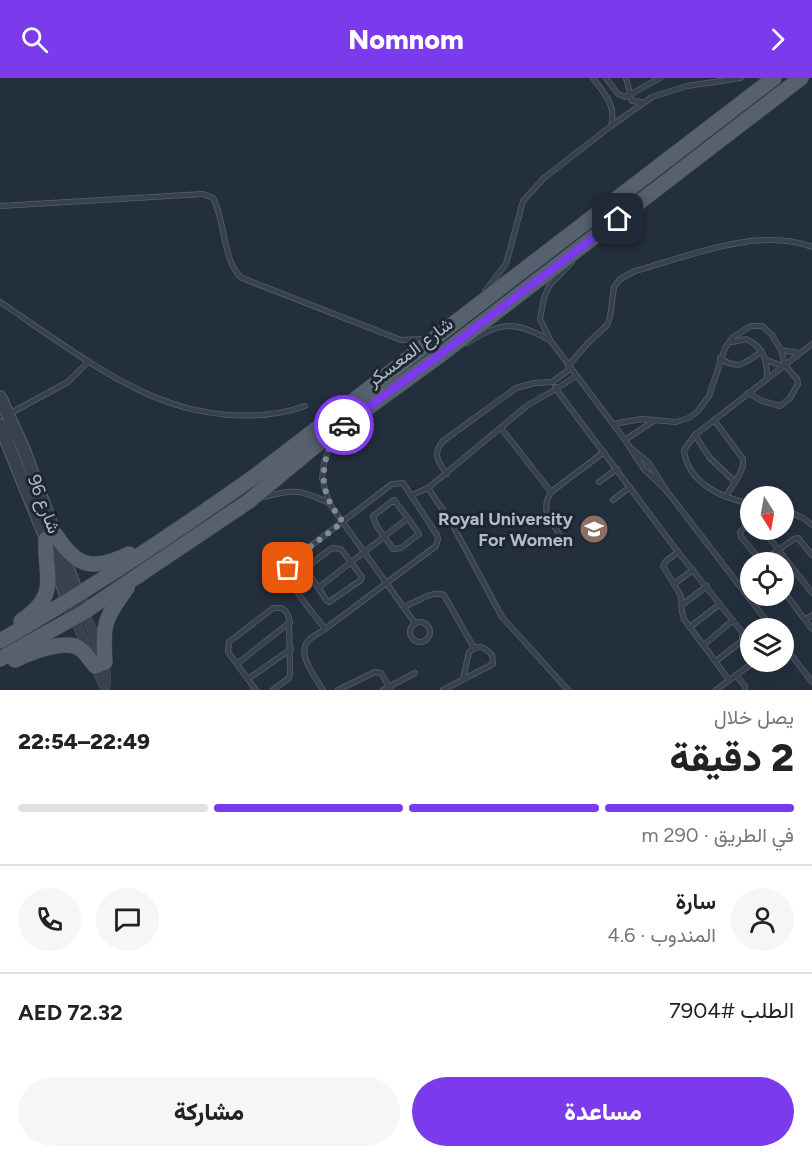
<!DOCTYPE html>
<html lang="ar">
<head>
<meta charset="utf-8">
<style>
	:root { --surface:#fff; --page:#f6f6f6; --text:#222; --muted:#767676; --line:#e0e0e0; --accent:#7c3aed }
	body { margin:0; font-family:Figtree,Vazirmatn,sans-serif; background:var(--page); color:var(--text); direction:rtl; height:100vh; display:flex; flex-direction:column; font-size:22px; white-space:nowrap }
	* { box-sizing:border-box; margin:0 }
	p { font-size:20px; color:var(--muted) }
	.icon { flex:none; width:33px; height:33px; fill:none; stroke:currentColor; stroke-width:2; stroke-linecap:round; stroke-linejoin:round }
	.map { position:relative; height:612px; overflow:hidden; direction:ltr }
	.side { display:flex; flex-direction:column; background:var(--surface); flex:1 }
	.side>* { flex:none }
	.needle { width:39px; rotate:169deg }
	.tools { position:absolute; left:740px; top:408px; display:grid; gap:12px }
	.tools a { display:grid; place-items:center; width:54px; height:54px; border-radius:50%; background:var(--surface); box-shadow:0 6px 24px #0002; font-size:30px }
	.pin { position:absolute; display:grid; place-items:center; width:51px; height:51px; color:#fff; margin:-26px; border-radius:12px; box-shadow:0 3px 9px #0006 }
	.courier { position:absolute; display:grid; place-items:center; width:60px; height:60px; margin:-30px; border:4px solid #7c3aed; border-radius:50%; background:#fff; color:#222; box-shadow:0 2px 8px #0007 }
	.summary em { font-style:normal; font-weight:800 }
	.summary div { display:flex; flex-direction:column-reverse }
	.summary { display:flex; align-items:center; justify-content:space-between; height:102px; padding:0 18px }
	h1 { font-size:39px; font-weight:800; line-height:45px }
	.bar { display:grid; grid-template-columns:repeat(4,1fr); gap:9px 6px; align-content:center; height:72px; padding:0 18px }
	.bar i { height:8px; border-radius:4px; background:var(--line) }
	.bar .on { background:var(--accent) }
	.bar p { grid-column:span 4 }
	.line { display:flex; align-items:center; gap:15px; padding:0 18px; border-top:2px solid var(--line) }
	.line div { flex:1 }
	.round { display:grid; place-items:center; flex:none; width:63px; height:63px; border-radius:32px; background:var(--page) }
	.button { display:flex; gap:12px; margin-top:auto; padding:12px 18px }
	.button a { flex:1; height:69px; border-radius:36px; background:var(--accent); color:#fff; font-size:24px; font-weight:800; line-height:69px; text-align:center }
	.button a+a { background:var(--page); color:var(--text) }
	header { display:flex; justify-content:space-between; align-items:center; height:78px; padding:0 18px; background:var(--accent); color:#fff; font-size:27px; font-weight:800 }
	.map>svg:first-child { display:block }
</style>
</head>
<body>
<header><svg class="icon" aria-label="forward" viewBox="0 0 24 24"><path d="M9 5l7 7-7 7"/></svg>Nomnom<svg class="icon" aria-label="search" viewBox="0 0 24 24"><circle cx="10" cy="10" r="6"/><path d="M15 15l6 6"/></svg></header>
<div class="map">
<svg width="812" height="612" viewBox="0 0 812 612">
	<rect width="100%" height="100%" fill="#242f3e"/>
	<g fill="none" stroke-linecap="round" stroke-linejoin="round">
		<g stroke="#565f6c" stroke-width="6">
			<g id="service">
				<path d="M 593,0 C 604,15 617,28 611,48"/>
				<path d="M 606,0 L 618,16 L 626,19 L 660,0"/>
				<path d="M 626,0 L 632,23 L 641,24"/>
				<path d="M 0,128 L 203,116 L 213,120 C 225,141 223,186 242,200 L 401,262 L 425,261"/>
				<path d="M 572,184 L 549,208 L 544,220 L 540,241 L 550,262 L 625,362 L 644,391 L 666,412"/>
				<path d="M 485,213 L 506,186 L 523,123 L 544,100 L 611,48 L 652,19 L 687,8 L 741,0"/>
				<path d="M 0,224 C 48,256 99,295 152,318 C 198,338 257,345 305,328"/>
				<path d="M 732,264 L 746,261 C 764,269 767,282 767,299"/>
				<path d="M 467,265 C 502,244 512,242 550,262"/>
				<path d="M 781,272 L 799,275"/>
				<path d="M 720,280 C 738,293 745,285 761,274"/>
				<path d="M 767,282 L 782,288"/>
				<path d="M 568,288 L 588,265 L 607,247 L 610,239 L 614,209 L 620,201 L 635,193 C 687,179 759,148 812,169"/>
				<path d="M 576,298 L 556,311 L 678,474"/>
				<path d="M 9,336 L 68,304 L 89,283"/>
				<path d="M 714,342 L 743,381 C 745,394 731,408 726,419"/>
				<path d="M 613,346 L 642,341 L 676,344 L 689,340 L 698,333 L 709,318 L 725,270 L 733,259 L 751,248 L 762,248 L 772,257 L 781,272 L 785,287 L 797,301 L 798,306 L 790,320 L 780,328 L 762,323 L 748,315"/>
				<path d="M 501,350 L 551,414 C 539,434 552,444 563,461"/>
				<path d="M 695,357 L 709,379 L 734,403"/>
				<path d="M 332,362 L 324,385 L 322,400 L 329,425 L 415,545"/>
				<path d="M 625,362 L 655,342"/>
				<path d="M 632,371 L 649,385 L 666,412 L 772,550"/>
				<path d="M 447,396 C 438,384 432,376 443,363 L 516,310 L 535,305 L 552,304 L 570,291"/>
				<path d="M 599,404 L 617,391"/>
				<path d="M 428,410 L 528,327 L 556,311 L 555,309"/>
				<path d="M 551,414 L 604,374"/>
				<path d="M 412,417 L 428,410 L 451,444 L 502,539 L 568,612"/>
				<path d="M 263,419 C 293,411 300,411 329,425"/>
				<path d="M 613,422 L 630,409"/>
				<path d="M 750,425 C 722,421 687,404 684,372 L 695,357 L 812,266"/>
				<path d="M 783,431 L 803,440 L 812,447"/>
				<path d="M 750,444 L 740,454 L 741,459 L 762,484"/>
				<path d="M 763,452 L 812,515"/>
				<path d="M 332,470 L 341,471 L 362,499 L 361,502 L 329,524 L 327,523 L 307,493 L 308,488 Z"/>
				<path d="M 761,484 L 794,461 L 798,460 L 812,477"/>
				<path d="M 674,506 L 693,492"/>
				<path d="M 318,510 L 408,440 L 419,456 L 401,470 L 393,471 C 387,461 375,450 373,438 L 394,422 L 408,440"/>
				<path d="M 783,512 L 805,542 L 812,537"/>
				<path d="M 683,526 L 707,508"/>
				<path d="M 404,529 C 416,524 432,512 444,517 L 474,570"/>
				<path d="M 805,542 L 812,551"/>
				<circle cx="420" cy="554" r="10"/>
				<path d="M 690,549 L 720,526"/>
				<path d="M 783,566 L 812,604"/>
				<path d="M 704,567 L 733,542"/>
				<path d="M 716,583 L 742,563 L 742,554 L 678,474 L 666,483 L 663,488 L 681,518 L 682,534 L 684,541 L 729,602"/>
				<path d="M 237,586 L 290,544"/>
				<path d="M 736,597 L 745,608 L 745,612"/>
				<path d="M 248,601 L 291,571"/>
				<path d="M 256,612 L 228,574 L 229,564 L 273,530 C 283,529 286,531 289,540 L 290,596 L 289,600 L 273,612"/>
				<path d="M 323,612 C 316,600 296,576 308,563 C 312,558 320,555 325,551 L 436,468 L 438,461 L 437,457 L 403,405 L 392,406 L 291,483 C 283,505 313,534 325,551"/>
				<path d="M 338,612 L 375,594 L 381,595 L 391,612"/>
				<path d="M 383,612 L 415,595"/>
				<path d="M 443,612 L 493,586 L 492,577 C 484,568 479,566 469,574 L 463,601"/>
				<path d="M 716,612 L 754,584"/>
			</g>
		</g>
		<g stroke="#565f6c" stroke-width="10">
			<g id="minor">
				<path d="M 84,534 C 94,559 109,582 105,610"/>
				<path d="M 74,540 L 105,610"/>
			</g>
		</g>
		<g stroke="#565f6c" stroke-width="14">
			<g id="tertiary">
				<path d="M 0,319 L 24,372 L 84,534"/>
				<path d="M 0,347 L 46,461 L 74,540"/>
			</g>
		</g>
		<g stroke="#414a57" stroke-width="16">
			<g id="primary">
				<path d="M 56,457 C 77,490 93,493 129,476"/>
				<path d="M 21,543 C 61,516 44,499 46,461"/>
				<path d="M 0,563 C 88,513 172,457 255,398 L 774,0"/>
				<path d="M 0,581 L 84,534 L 249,423 L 314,369 L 439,278 L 801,0"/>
				<path d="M 15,582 C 29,575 65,561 79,570 C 85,574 90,582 95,588 L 105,584 C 102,546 105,540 127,510"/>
			</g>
		</g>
		<use href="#service" stroke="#38414e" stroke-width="4.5"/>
		<use href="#minor" stroke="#38414e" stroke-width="9"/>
		<use href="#tertiary" stroke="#38414e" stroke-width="12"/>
		<use href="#primary" stroke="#56606e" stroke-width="15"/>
	</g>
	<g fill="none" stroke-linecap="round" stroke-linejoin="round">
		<path stroke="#828b98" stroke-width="6" stroke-dasharray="0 10.8" d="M 288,490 L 291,483 L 343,444 C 323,419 319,401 329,370 C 333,359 335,354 344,347"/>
		<path stroke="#7c3aed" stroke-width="8" d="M 344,347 L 438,278 L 618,141"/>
	</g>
	<defs>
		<g id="university-disc" transform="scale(1.5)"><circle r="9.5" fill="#8d6e63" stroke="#1d2633"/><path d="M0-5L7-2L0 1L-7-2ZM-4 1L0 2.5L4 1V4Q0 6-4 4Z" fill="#fff"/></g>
	</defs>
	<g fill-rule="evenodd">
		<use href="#university-disc" x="594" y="451"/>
	</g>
	<g text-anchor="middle" stroke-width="6" stroke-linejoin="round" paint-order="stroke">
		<g font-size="18" fill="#b4bcc9" stroke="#1d2633">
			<text transform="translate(410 274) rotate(-37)" y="6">شارع المعسكر</text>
			<text transform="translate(44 426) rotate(69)" y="6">شارع 96</text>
		</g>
		<g font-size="18" font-weight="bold" fill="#b4bcc9" stroke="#1d2633" text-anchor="end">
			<text x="573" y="447">Royal University<tspan x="573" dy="21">For Women</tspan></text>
		</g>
	</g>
</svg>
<div class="tools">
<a><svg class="needle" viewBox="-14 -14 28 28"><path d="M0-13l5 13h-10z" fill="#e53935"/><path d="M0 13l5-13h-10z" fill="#767676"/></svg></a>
<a><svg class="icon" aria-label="locate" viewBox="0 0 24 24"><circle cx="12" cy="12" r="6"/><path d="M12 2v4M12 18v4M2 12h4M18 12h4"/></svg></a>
<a><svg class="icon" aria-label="layers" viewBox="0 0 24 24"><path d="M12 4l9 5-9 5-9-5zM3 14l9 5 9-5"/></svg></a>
</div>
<div class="pin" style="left:288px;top:490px;background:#ea580c"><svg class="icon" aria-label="bag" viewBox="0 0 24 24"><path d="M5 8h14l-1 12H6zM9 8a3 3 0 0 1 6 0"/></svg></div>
<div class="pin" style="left:618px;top:141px;background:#1f2937"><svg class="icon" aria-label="home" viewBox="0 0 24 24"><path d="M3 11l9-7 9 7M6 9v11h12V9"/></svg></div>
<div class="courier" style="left:344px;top:347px"><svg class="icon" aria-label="car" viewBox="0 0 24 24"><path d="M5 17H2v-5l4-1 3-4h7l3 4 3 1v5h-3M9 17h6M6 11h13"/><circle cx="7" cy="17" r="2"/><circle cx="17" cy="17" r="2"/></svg></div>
</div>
<section class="side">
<div class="summary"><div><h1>2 دقيقة</h1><p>يصل خلال</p></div><em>22:49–22:54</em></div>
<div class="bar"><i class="on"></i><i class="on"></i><i class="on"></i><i></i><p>في الطريق · 290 m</p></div>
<div class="line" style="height:108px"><a class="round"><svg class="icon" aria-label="person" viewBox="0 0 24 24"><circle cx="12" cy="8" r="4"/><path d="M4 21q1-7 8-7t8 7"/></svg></a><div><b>سارة</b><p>المندوب · 4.6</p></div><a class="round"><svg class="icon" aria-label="chat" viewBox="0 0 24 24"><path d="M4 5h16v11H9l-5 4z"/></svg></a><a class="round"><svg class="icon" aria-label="phone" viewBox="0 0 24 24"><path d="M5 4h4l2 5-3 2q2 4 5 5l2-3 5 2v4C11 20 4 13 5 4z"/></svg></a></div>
<div class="line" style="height:78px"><div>الطلب #7904</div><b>AED 72.32</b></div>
<div class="button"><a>مساعدة</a><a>مشاركة</a></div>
</section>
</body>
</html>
